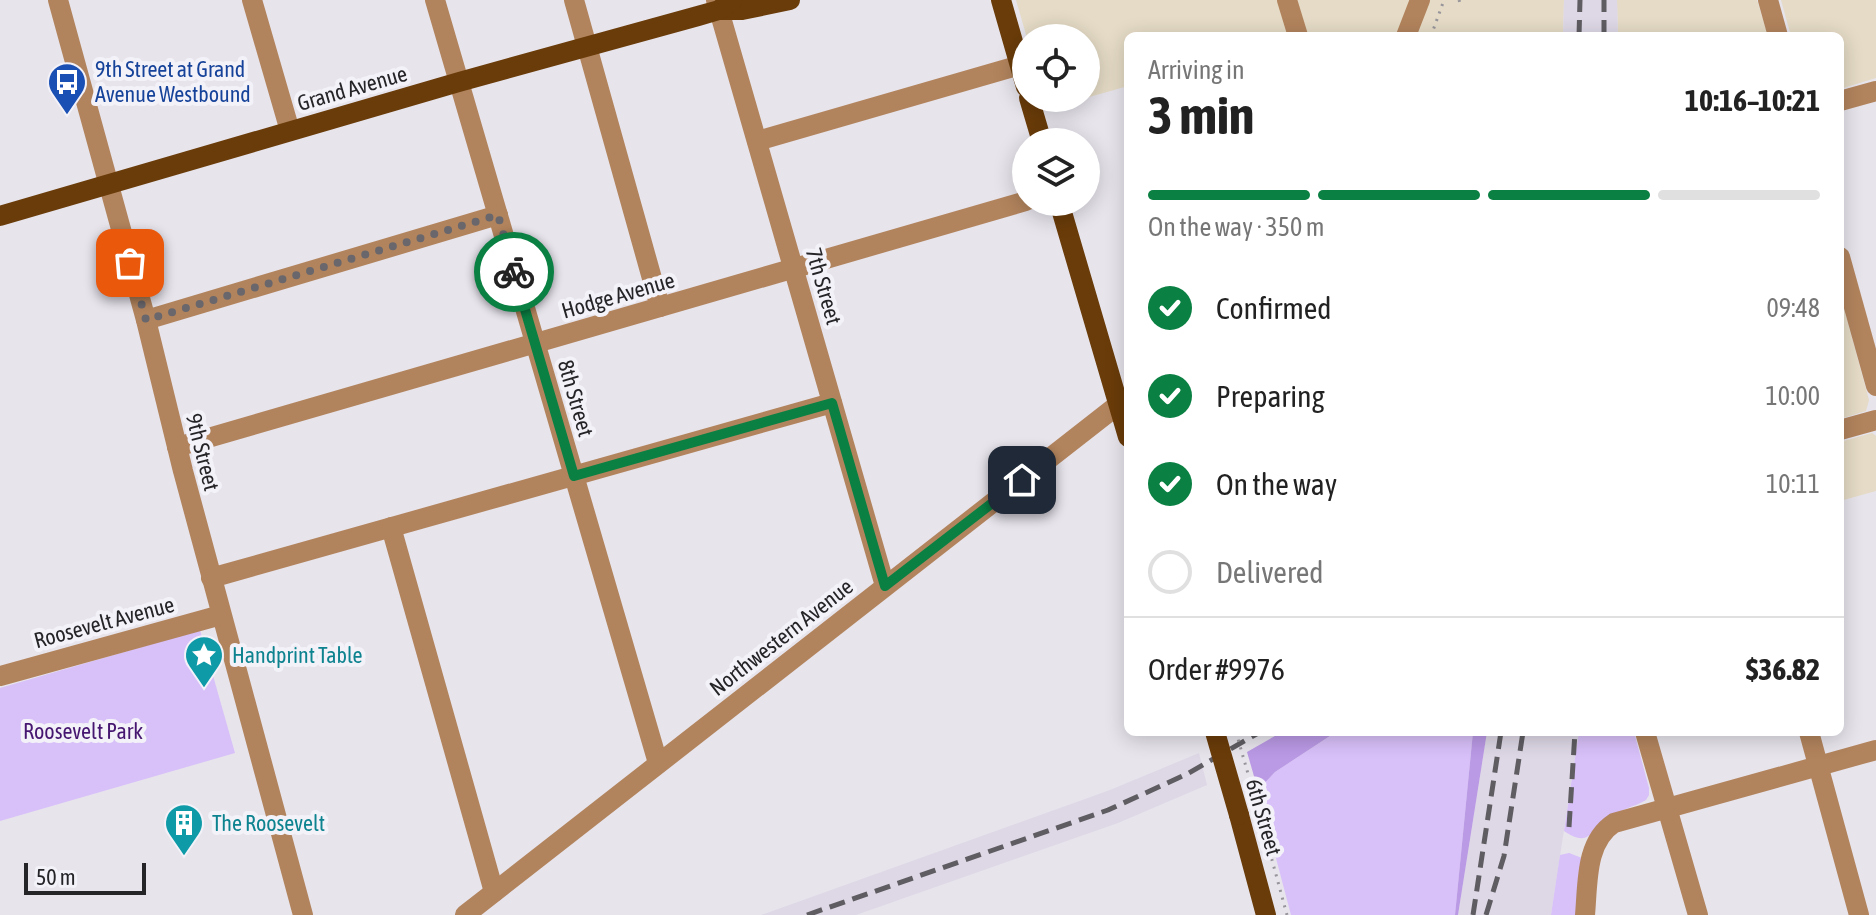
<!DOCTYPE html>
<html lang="en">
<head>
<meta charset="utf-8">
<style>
	:root { --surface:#fff; --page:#f2f2f2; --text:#222; --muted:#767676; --line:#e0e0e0; --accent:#0b8043 }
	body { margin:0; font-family:"Asap Condensed",sans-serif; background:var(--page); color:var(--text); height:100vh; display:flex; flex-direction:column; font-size:30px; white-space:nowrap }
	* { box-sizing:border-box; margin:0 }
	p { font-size:26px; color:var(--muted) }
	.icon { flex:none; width:44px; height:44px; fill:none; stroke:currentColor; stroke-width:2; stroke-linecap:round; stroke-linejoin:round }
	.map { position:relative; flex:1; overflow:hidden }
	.drawer { position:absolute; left:1124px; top:32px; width:720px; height:704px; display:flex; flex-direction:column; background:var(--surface); border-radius:12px; box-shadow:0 4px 20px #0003 }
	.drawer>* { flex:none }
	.controls { position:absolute; left:1012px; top:24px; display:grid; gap:16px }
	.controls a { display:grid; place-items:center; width:88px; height:88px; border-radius:50%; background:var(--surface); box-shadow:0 4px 20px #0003; font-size:40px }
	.scale { position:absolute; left:24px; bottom:20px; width:122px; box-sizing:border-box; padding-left:8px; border:4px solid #252427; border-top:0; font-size:22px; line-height:28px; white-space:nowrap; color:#252427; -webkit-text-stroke:6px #f4f2f9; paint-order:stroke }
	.pin { position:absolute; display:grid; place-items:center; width:68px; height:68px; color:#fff; margin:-34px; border-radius:16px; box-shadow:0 4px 12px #0006 }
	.courier { position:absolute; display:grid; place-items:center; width:80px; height:80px; margin:-40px; border:6px solid #0b8043; border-radius:50%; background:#fff; color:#222; box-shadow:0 2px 10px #0007 }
	.head em { font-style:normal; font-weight:700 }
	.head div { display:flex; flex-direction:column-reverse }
	.head { display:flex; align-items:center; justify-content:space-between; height:136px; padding:0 24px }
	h1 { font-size:52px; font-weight:700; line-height:60px }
	.bar { display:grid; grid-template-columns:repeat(4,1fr); gap:12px 8px; align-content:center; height:96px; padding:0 24px }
	.bar i { height:10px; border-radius:6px; background:var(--line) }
	.bar .current { background:var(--accent) }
	.bar p { grid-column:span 4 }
	.line { display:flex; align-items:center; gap:20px; padding:0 24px; border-top:2px solid var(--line) }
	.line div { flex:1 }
	ol { padding:0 24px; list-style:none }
	li { display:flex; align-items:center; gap:24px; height:88px }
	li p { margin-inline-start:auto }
	li .icon { padding:8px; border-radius:50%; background:var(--accent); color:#fff; stroke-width:4 }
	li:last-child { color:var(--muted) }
	li i { width:44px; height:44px; border:4px solid var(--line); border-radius:50% }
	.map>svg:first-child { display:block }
</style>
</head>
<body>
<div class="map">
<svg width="1876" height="915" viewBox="0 0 1876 915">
	<rect width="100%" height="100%" fill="#e7e4ec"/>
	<g fill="#e5dbc6">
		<path d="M 1016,0 L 1564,0 L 1563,36 L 1128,36 L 1128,86 L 1047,109 L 1044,98 L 1086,98 L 1086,38 L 1027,38 Z"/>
		<path d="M 1617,0 L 1757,0 L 1768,36 L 1618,36 Z"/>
		<path d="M 1781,0 L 1876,0 L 1876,78 L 1840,89 L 1840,36 L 1791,36 Z"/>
		<path d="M 1840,294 L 1869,400 L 1866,411 L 1840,419 Z"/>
		<path d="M 1872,433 L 1876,436 L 1876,491 L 1840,501 L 1840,442 Z"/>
	</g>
	<g fill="#ded8e6">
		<path d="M 1564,0 L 1617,0 L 1618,36 L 1563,36 Z"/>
		<path d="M 1487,732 L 1579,732 L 1551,915 L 1458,915 Z"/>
		<path d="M 1199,753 L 1207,785 L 1118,823 L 856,915 L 761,915 L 1110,790 Z"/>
	</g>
	<g fill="#d8c0f9">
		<path d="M 200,630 L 235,753 L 0,821 L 0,688 Z"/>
		<path d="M 1336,732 L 1473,732 L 1455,915 L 1291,915 L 1258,790 L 1275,772 Z"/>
		<path d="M 1579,732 L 1634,732 L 1649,788 L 1649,795 L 1646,800 C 1634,807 1619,810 1609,817 C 1591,829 1590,849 1564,831 Z"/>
		<path d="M 1569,853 L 1582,858 L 1578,915 L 1551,915 L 1560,855 Z"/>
	</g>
	<g fill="#ba99e5">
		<path d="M 1282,732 L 1336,732 L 1275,772 L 1258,790 L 1247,752 Z"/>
		<path d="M 1473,732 L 1487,732 L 1458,915 L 1455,915 Z"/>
	</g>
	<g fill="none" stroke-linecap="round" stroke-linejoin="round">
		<g stroke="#97959b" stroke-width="3" stroke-dasharray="2 6" stroke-linecap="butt">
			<path d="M 1459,0 L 1460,3"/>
			<path d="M 1431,36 L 1444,0"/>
			<path d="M 1257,805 L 1287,915"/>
		</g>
		<g stroke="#b2845d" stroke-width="20">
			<path d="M 58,0 L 146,320 L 183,471 L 303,915"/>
			<path d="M 252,0 L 290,131"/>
			<path d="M 435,0 L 658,763"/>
			<path d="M 574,0 L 660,307"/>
			<path d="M 716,0 L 885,586"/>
			<path d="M 1287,0 L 1298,36"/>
			<path d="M 1768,0 L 1778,36"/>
			<path d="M 1406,36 L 1420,0"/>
			<path d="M 1840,101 L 1876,91"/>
			<path d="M 757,141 L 1020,65"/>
			<path d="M 1840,257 L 1876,386"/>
			<path d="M 146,320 L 498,215"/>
			<path d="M 1840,430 L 1876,420"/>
			<path d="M 177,447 L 1026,201"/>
			<path d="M 391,527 L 494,892"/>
			<path d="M 211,578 L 832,403"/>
			<path d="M 0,676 L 221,615"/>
			<path d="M 1645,732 L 1698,915"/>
			<path d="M 1809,732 L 1859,915"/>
			<path d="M 465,915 L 1128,397"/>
			<path d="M 1585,915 C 1588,883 1585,842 1614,823 L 1876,750"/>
		</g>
		<g stroke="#6a3c09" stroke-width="20">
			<path d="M 1001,0 L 1026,87"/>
			<path d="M 719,10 L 742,10 L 790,0"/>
			<path d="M 1029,98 L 1042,142"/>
			<path d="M 1059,202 L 1128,437"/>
			<path d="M 0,216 L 459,82 L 698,16 L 719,10 L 733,0"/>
			<path d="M 1239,815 L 1266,915"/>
		</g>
		<g stroke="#5f5d62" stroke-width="5" stroke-dasharray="16 8" stroke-linecap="butt">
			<path d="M 1579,36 L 1580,0"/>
			<path d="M 1604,36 L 1604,0"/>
			<path d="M 1569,827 L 1575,732"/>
			<path d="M 807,915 L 1108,810 L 1187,774 L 1260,732"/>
			<path d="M 1473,915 L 1501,732"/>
			<path d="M 1486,915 L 1504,856 L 1523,732"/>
		</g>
		<path stroke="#97959b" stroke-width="3" stroke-dasharray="2 6" stroke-linecap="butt" d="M 1236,732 L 1257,805"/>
		<path stroke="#6a3c09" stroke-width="20" d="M 1215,732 L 1239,815"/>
	</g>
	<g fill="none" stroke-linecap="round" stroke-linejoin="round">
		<path stroke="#69676c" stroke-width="8" stroke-dasharray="0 14.4" d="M 130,263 L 146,320 L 498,215 L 514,272"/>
		<path stroke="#0b8043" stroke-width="10" d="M 514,272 L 574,476 L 832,403 L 885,586 L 1022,480"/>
	</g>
	<defs>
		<g id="bus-pin" transform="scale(2)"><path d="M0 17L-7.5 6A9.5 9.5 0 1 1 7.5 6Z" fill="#1a4fb4" stroke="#f4f2f9"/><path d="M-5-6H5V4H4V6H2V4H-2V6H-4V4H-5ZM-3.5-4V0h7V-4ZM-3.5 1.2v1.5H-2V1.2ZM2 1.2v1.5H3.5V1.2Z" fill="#fff"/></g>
		<g id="sight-pin" transform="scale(2)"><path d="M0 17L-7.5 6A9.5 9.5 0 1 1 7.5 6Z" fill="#0f9aa8" stroke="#f4f2f9"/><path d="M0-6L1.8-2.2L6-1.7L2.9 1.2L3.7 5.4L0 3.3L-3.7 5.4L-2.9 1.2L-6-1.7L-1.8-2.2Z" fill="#fff"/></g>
		<g id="building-pin" transform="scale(2)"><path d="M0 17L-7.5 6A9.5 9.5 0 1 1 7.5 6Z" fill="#0f9aa8" stroke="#f4f2f9"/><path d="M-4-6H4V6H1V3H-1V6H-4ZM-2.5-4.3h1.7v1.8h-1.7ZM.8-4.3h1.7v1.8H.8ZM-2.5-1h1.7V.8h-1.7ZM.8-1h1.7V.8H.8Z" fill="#fff"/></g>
	</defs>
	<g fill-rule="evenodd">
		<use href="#bus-pin" x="67" y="82"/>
		<use href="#sight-pin" x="204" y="655"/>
		<use href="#building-pin" x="184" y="823"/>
	</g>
	<g text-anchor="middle" stroke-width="8" stroke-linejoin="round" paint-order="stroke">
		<g font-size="22" fill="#164399" stroke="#f4f2f9" text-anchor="start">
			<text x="95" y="77">9th Street at Grand<tspan x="95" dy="25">Avenue Westbound</tspan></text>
		</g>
		<g font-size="22" fill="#252427" stroke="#f4f2f9">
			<text transform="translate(352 88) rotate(-16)" y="8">Grand Avenue</text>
			<text transform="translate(824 286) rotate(74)" y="8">7th Street</text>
			<text transform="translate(618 295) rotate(-16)" y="8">Hodge Avenue</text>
			<text transform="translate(576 398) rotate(74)" y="8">8th Street</text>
			<text transform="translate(203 452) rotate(76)" y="8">9th Street</text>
			<text transform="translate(104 622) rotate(-15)" y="8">Roosevelt Avenue</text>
			<text transform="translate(781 637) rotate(-38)" y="8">Northwestern Avenue</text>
			<text transform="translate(1264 817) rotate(74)" y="8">6th Street</text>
		</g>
		<g font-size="22" fill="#0d838f" stroke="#f4f2f9" text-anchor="start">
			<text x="232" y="663">Handprint Table</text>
			<text x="212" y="831">The Roosevelt</text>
		</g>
		<g font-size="22" fill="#461770" stroke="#f4f2f9">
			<text x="83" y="739">Roosevelt Park</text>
		</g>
	</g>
</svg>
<div class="controls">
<a><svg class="icon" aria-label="locate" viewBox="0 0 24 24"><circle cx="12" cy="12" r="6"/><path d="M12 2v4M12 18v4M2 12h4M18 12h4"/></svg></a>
<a><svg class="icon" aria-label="layers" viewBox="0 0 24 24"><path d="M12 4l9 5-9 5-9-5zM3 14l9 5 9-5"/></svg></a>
</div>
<div class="scale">50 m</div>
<div class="pin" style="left:130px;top:263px;background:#ea580c"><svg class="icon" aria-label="bag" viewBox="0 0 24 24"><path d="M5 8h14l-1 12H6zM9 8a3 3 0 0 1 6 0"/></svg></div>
<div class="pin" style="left:1022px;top:480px;background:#1f2937"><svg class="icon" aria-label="home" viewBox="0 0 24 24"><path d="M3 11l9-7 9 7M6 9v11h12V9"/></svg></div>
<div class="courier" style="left:514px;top:272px"><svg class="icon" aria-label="bike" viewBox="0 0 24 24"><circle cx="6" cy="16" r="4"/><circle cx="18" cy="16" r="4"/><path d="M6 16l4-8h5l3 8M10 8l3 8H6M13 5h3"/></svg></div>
<section class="drawer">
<div class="head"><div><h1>3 min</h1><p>Arriving in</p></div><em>10:16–10:21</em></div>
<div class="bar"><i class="current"></i><i class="current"></i><i class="current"></i><i></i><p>On the way · 350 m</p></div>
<ol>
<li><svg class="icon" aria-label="check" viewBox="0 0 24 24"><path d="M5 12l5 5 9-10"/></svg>Confirmed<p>09:48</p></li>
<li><svg class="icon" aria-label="check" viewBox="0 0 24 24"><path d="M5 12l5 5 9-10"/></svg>Preparing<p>10:00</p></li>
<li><svg class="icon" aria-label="check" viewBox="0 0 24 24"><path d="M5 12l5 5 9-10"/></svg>On the way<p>10:11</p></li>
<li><i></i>Delivered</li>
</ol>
<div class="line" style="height:104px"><div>Order #9976</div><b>$36.82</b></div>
</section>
</div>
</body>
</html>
